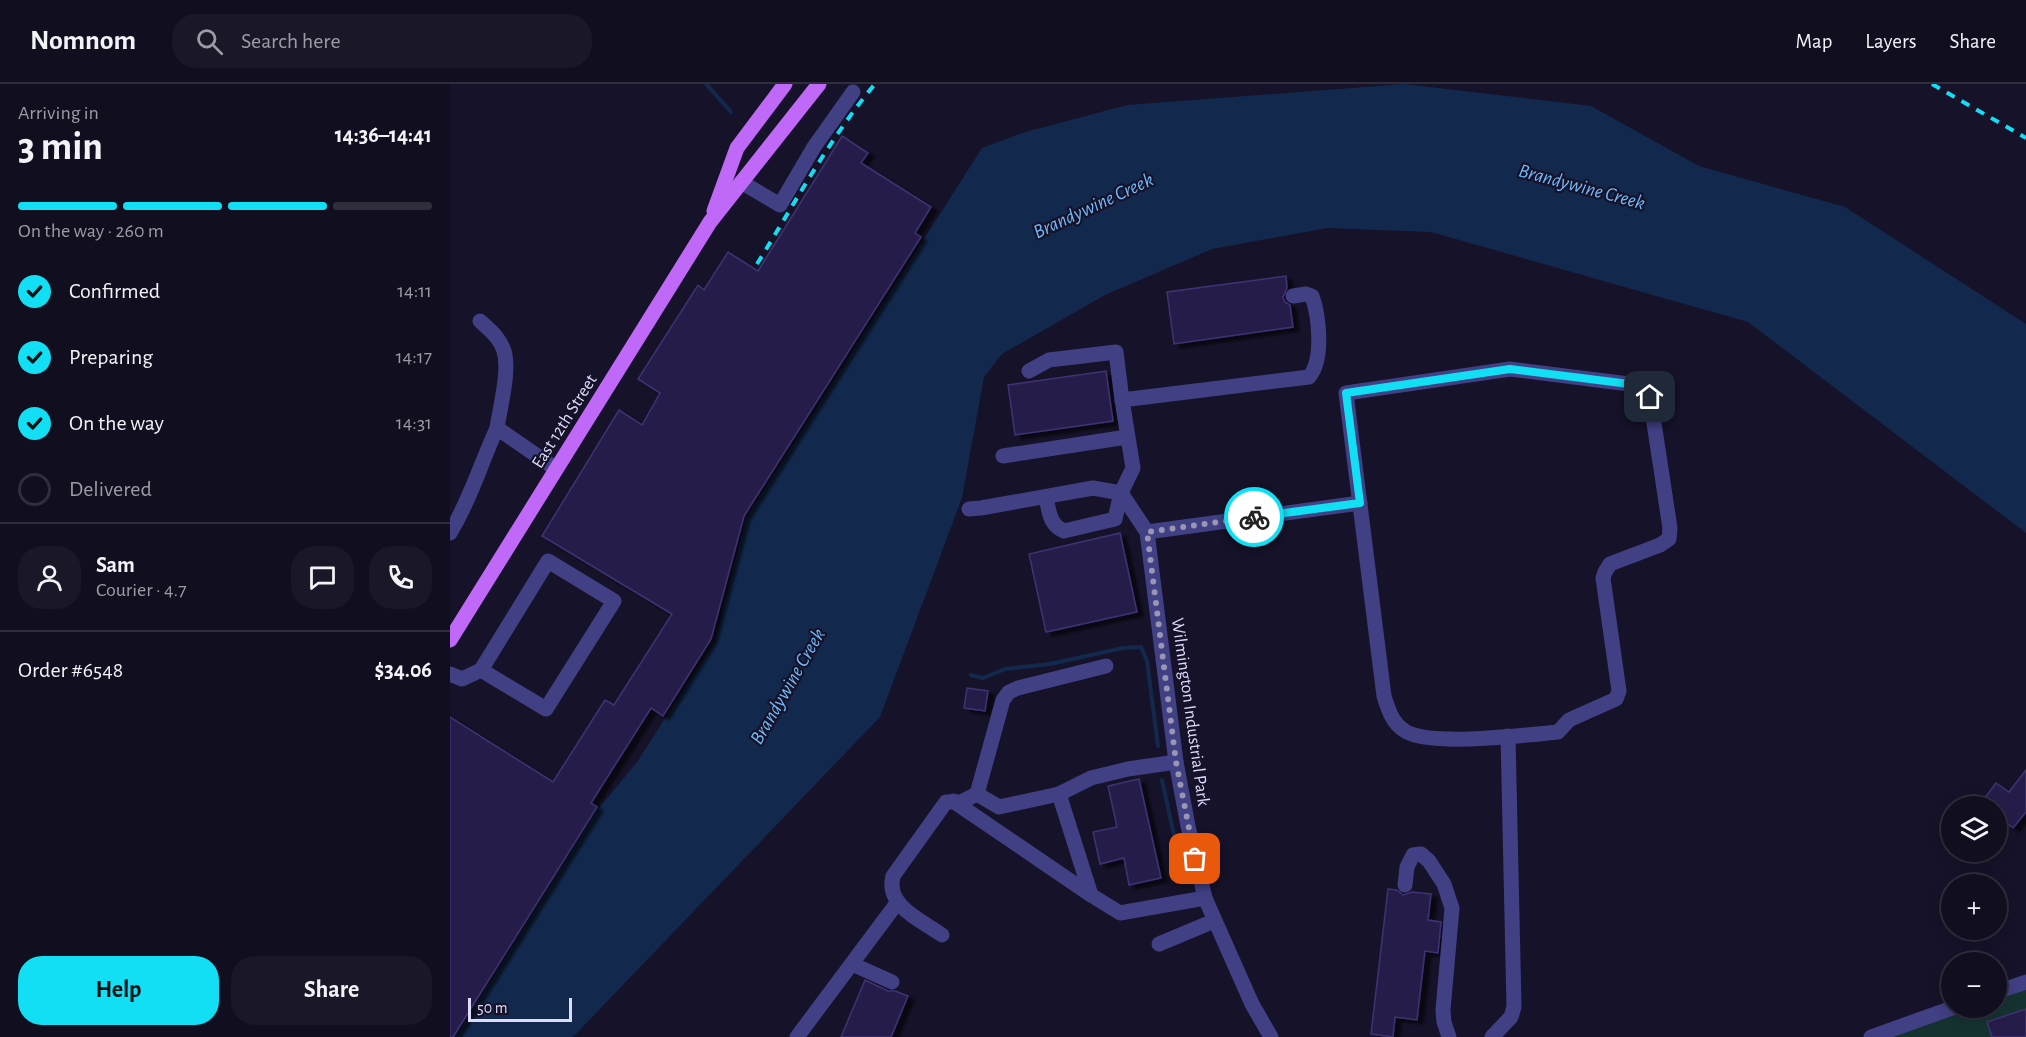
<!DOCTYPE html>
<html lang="en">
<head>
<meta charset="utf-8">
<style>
	:root { --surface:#100e1f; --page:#191728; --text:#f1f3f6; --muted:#9c9ca4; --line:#302e3d; --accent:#12dff3 }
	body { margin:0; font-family:"Alegreya Sans",sans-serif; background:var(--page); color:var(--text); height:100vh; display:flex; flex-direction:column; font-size:22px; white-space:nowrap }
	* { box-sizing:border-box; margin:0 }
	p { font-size:20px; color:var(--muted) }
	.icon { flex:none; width:33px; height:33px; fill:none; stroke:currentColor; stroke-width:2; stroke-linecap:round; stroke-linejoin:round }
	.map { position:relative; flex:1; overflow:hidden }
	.side { display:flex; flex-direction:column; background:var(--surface); width:450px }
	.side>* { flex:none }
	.buttons { position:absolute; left:1491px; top:712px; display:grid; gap:12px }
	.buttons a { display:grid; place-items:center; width:66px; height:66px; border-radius:50%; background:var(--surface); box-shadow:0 3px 15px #0003,0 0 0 2px var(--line); font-size:30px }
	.scale { position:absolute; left:18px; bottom:15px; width:104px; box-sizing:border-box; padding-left:6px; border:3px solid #dfdbfd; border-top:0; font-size:16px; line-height:21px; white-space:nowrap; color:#dfdbfd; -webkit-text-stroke:4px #161229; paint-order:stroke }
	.pin { position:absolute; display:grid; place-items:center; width:51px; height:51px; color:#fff; margin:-26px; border-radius:12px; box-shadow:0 3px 9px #0006 }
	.courier { position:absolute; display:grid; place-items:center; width:60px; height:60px; margin:-30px; border:4px solid #12dff3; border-radius:50%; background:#fff; color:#222; box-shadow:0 2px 8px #0007 }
	.head em { font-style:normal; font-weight:700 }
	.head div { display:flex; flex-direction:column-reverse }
	.head { display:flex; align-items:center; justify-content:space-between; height:102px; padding:0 18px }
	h1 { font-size:39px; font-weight:700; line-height:45px }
	.bar { display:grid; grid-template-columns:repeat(4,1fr); gap:9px 6px; align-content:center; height:72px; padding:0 18px }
	.bar i { height:8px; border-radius:4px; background:var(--line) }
	.bar .selected { background:var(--accent) }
	.bar p { grid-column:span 4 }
	.line { display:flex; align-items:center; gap:15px; padding:0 18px; border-top:2px solid var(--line) }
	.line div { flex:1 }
	.round { display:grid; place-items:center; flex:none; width:63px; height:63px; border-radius:24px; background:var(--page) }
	ol { padding:0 18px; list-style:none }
	li { display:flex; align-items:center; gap:18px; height:66px }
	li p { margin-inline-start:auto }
	li .icon { padding:6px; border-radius:50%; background:var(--accent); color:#111; stroke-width:4 }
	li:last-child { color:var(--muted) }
	li i { width:33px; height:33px; border:3px solid var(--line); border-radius:50% }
	.button { display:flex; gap:12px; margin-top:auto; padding:12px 18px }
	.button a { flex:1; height:69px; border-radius:24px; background:var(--accent); color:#111; font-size:24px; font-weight:700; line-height:69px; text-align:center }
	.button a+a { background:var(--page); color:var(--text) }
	header { display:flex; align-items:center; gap:36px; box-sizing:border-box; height:84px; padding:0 30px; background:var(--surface); border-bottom:2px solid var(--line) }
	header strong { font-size:28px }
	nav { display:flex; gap:33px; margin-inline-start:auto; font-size:21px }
	.search { width:420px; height:54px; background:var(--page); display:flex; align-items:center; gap:15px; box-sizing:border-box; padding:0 21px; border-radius:24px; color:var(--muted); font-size:22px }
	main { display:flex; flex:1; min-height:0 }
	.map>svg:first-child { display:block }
</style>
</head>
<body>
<header>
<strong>Nomnom</strong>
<div class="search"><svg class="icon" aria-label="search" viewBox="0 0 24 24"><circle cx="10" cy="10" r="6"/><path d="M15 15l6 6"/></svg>Search here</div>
<nav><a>Map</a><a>Layers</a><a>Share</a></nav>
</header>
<main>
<section class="side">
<div class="head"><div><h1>3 min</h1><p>Arriving in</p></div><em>14:36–14:41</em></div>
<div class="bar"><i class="selected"></i><i class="selected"></i><i class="selected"></i><i></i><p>On the way · 260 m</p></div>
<ol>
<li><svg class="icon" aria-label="check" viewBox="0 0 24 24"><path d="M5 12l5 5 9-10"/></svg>Confirmed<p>14:11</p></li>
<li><svg class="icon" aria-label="check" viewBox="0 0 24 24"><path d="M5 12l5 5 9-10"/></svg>Preparing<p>14:17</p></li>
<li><svg class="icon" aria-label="check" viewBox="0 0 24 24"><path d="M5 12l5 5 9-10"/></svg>On the way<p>14:31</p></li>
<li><i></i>Delivered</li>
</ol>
<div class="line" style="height:108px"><a class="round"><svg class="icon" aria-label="person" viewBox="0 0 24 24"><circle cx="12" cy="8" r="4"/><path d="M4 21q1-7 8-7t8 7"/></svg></a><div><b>Sam</b><p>Courier · 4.7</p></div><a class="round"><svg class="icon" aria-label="chat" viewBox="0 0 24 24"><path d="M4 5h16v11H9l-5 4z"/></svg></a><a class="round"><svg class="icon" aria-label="phone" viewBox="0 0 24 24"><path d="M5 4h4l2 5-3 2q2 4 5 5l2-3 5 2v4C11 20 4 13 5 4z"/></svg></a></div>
<div class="line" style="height:78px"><div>Order #6548</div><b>$34.06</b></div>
<div class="button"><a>Help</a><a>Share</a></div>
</section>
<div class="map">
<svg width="1576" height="953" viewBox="0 0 1576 953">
	<defs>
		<filter id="shadow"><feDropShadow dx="6" dy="4" stdDeviation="1.5" flood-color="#0009"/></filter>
	</defs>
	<rect width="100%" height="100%" fill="#161229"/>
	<path fill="#153231" d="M 1576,900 L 1576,953 L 1434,953 L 1512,924 L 1546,924 L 1547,911 Z"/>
	<path fill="#12294d" d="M 954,0 L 1141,22 L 1249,82 L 1395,123 L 1576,240 L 1576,449 L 1298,238 L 981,148 L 877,144 L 762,165 L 655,211 L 552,270 L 534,293 L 512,414 L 430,633 L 123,953 L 5,953 L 144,730 L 187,678 L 265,557 L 296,434 L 532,64 L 572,49 L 677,21 Z"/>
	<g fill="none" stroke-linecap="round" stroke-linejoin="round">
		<g stroke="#12294d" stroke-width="4">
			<path d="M 256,0 L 281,28"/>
			<path d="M 521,591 L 533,594 L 555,585 L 600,580 L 673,564 L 691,563 L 697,577 L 708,662"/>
			<path d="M 712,696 L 734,797"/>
		</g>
	</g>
	<g fill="#271f49" stroke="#3e3273" stroke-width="1.5" filter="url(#shadow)">
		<path d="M 392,52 L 418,69 L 411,79 L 481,123 L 465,149 L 471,153 L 294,432 L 261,555 L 213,632 L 201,624 L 141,719 L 147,723 L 3,953 L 0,953 L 0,633 L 103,698 L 155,616 L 164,621 L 222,530 L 92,452 L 169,326 L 192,341 L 210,309 L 188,295 L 248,201 L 254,206 L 278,168 L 308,187 Z"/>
		<path d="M 836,192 L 837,204 L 833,213 L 835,218 L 840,221 L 843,243 L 724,260 L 717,208 Z"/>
		<path d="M 656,287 L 663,337 L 565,351 L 558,301 Z"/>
		<path d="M 670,449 L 687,528 L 596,548 L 579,470 Z"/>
		<path d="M 517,604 L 538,607 L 535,627 L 514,624 Z"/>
		<path d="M 1576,686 L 1576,728 L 1563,744 L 1546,731 L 1546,723 L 1537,723 L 1531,719 L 1546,699 L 1559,708 Z"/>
		<path d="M 689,695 L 711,794 L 679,801 L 674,774 L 650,780 L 643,748 L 667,743 L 658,702 Z"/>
		<path d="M 938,805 L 947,806 L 953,811 L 962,808 L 981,810 L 978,836 L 991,838 L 988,869 L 975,867 L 967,936 L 945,933 L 943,953 L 921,950 Z"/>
		<path d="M 415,896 L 438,907 L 445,907 L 458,912 L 441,953 L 391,953 Z"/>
		<path d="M 1576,925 L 1576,953 L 1542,953 L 1537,938 Z"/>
	</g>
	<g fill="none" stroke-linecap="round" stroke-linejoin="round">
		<g stroke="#414085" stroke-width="15">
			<path d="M 291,98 L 330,121 L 364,63 L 403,8"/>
			<path d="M 30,237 C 40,246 50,254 54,267 C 60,287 50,323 47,344 L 106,385"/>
			<path d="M 1060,285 L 1187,301 L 1195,304 L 1200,313 L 1220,444 L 1219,455 L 1210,461 L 1160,480 L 1155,488 L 1153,494 L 1169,607 L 1166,615 L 1119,636 L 1108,648 C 1076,651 980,663 955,647 C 942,639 938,625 934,612 L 896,309 Z"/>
			<path d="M 579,287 L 599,276 L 666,268 L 672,316 L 683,384 L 671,409 L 665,435 L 614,447 C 599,441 599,426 596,413"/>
			<path d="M 672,316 L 859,293 C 874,276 869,232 862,212 L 856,210 L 843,212"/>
			<path d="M 553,372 L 677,353"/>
			<path d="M 671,409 L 697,448 L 726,678 L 738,742 L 755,814 L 802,920 L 821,953"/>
			<path d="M 519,425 L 531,424 L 643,404 L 671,409"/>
			<path d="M 697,448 L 910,419"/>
			<path d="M 0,449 C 20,416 31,379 47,344"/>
			<path d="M 656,582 L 568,604 L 559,608 L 553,616 L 527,710 L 549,723 L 609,710 L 641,694 L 678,685 L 726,678"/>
			<path d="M 0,590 L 12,595 L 31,586 L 98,477 L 164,517 L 96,625 L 31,586"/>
			<path d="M 609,710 L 641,811 L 670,829 L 755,814"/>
			<path d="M 503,717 L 641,811"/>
			<path d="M 955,801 L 957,783 L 963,771 L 971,770 L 979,777 L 994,800 L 1002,824 L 993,926 L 994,938 L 999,953"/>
			<path d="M 492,851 C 471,836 435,822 443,792 L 496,718 L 511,718 L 527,710"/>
			<path d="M 709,860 L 764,837"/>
			<path d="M 402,880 L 442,898"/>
			<path d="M 1546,908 L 1576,898"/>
			<path d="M 347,953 L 447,819"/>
			<path d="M 1042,953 L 1061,933 L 1064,923 L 1058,652"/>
			<path d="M 1421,953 L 1502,924"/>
		</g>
		<g stroke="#c068f7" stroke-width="15">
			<path d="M 264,127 L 287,64 L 335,0"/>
			<path d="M 0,556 L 260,138 L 369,0"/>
		</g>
		<g stroke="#12dff3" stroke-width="4" stroke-dasharray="9 8" stroke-linecap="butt">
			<path d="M 1482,0 L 1576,54"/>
			<path d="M 307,180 C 345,119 379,55 425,0"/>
		</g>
	</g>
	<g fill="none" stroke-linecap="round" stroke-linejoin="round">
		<path stroke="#9995b3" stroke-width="6" stroke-dasharray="0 10.8" d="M 745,775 L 726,678 L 697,448 L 804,433"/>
		<path stroke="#12dff3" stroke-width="8" d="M 804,433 L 910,419 L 896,309 L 1060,285 L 1187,301 L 1195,304 L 1200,313"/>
	</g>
	<g text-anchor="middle" stroke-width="4.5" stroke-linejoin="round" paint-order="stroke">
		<g font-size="18" fill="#dfdbfd" stroke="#161229">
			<text transform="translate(114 337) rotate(-58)" y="6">East 12th Street</text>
			<text transform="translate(741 628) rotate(82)" y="6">Wilmington Industrial Park</text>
		</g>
		<g font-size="20" font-style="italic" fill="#6fbaf7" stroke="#161229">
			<text transform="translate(1132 102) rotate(15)" y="7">Brandywine Creek</text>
			<text transform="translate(643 121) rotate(-25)" y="7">Brandywine Creek</text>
			<text transform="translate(337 602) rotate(-60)" y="7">Brandywine Creek</text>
		</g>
	</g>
</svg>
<div class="buttons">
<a><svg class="icon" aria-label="layers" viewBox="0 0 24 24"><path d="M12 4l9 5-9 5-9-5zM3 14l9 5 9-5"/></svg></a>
<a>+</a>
<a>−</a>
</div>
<div class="scale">50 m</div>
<div class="pin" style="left:745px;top:775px;background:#ea580c"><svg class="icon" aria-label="bag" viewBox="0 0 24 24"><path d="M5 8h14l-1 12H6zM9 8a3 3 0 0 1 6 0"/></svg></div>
<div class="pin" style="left:1200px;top:313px;background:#1f2937"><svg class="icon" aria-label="home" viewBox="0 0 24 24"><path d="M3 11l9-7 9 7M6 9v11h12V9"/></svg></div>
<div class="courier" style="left:804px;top:433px"><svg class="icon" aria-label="bike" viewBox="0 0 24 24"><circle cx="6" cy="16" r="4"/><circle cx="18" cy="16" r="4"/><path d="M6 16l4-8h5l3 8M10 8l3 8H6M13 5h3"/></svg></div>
</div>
</main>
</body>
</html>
